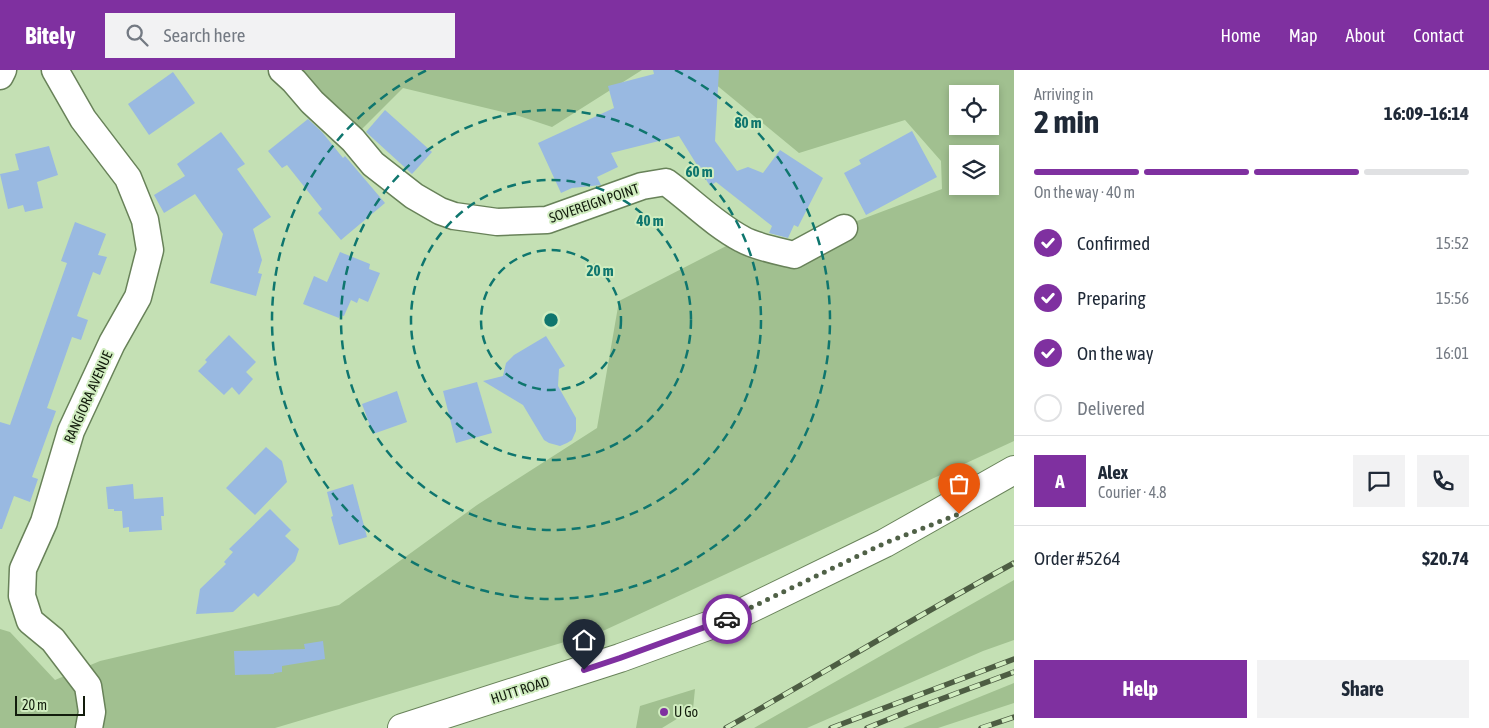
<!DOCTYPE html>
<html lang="en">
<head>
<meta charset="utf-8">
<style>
	:root { --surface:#fff; --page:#f2f2f3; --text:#1f2937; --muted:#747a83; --line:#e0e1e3; --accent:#7f30a0 }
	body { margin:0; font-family:"Asap Condensed",sans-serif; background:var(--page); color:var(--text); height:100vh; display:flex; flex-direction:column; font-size:19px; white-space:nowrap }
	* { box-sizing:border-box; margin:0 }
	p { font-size:16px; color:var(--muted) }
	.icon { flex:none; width:28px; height:28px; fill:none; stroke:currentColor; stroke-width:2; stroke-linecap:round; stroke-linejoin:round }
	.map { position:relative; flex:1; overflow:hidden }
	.side { display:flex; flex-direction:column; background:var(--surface); width:475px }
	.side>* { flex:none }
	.tools { position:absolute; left:949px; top:15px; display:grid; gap:10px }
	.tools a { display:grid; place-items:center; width:50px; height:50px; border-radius:0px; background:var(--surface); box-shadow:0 2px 8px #0003; font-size:25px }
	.scale { position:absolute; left:15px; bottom:12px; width:70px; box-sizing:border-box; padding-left:5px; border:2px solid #121c0c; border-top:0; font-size:14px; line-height:18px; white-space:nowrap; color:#121c0c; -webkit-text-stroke:4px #d1edc0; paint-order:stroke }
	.pin { position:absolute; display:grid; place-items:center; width:42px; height:42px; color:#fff; margin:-51px -21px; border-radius:50% 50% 50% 0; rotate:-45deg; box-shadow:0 0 5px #0007 }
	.pin .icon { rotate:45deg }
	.courier { position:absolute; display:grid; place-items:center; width:50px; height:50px; margin:-25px; border:4px solid #7f30a0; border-radius:50%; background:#fff; color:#222; box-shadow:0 1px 6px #0007 }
	.summary em { font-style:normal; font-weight:700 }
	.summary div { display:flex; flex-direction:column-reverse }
	.summary { display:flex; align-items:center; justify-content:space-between; height:85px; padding:0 20px }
	h1 { font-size:32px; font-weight:700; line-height:38px }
	.bar { display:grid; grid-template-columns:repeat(4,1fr); gap:8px 5px; align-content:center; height:60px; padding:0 20px }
	.bar i { height:6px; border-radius:4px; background:var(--line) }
	.bar .on { background:var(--accent) }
	.bar p { grid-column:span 4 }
	.line { display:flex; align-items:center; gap:12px; padding:0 20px; border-top:1px solid var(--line) }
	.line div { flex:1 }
	.round { display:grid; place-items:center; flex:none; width:52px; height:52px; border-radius:0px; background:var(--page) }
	ol { padding:0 20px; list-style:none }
	li { display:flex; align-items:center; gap:15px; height:55px }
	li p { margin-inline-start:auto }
	li .icon { padding:5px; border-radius:50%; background:var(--accent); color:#fff; stroke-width:4 }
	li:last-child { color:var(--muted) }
	li i { width:28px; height:28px; border:2px solid var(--line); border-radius:50% }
	.primary-button { display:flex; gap:10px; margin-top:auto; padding:10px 20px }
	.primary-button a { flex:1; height:58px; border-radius:0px; background:var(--accent); color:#fff; font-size:20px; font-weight:700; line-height:58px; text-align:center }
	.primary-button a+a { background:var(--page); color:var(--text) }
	header { display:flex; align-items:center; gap:30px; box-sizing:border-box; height:70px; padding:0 25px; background:var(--accent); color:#fff }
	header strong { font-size:24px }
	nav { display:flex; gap:28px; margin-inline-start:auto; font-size:18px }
	.search { width:350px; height:45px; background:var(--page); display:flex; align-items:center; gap:12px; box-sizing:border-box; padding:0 18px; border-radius:0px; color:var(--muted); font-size:19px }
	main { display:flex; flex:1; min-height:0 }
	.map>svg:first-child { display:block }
</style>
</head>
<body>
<header>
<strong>Bitely</strong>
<div class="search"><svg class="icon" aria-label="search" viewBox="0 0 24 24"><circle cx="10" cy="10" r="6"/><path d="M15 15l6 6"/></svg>Search here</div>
<nav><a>Home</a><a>Map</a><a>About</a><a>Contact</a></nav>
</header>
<main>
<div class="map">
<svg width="1014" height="658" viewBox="0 0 1014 658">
	<rect width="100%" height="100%" fill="#c4e0b4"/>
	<g fill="#a1c090" fill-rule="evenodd">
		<path d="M 299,0 L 642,0 L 552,57 L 519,46 L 403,18 L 360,61 Z"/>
		<path d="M 684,0 L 1014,0 L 1014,371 L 605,560 L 275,658 L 0,658 L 0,559 L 10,562 L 55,610 L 100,591 L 339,535 L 477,435 L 597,358 L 619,231 L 736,171 L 792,186 L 841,157 L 942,119 L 941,91 L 905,50 L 799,83 L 714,13 ZM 958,24 L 990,24 L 990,56 L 958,56 ZM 958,84 L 990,84 L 990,116 L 958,116 Z"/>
		<path d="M 1014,510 L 1014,570 L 983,581 L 807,658 L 754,658 Z"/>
		<path d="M 1014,613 L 1014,633 L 938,658 L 903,658 Z"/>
		<path d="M 695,619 L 693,639 L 662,658 L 636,658 L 640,636 Z"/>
	</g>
	<g fill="#99b9e1">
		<path d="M 653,0 L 719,0 L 715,71 L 737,101 L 748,97 L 763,103 L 780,80 L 823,108 L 798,157 L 794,155 L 788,168 L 769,163 L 772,156 L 716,112 L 710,116 L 679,66 L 611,83 L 618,97 L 597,107 L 601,115 L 572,118 L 561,123 L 538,73 L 614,38 L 608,16 L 654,4 Z"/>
		<path d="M 173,2 L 195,33 L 149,65 L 128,34 Z"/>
		<path d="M 385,40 L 432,82 L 412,104 L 366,62 Z"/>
		<path d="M 308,49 L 322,62 L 343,88 L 345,86 L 385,133 L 341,170 L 318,143 L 322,139 L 287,95 L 282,98 L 268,81 Z"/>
		<path d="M 912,61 L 937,107 L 866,145 L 844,103 L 861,94 L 859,90 Z"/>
		<path d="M 221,62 L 245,94 L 237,99 L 271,147 L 253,159 L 262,190 L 258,203 L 262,204 L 256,226 L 210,213 L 223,164 L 195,124 L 164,143 L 154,125 L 185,106 L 177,94 Z"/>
		<path d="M 49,76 L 58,105 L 37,112 L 43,138 L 25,142 L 23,135 L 8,139 L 0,104 L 19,100 L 15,84 Z"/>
		<path d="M 75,152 L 106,164 L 98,185 L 107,187 L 100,205 L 93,202 L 77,246 L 88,250 L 81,270 L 72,267 L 47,338 L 56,341 L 32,407 L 38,409 L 30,432 L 14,426 L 2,459 L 0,459 L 0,352 L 10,355 L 67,193 L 61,191 Z"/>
		<path d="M 340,182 L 370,194 L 369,199 L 380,203 L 368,232 L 359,228 L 357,233 L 351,230 L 344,246 L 340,245 L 339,248 L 303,234 L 314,206 L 327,212 Z"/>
		<path d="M 229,265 L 256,292 L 246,302 L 253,309 L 239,325 L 232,317 L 224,325 L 198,301 L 207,292 L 205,290 Z"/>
		<path d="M 546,266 L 565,296 L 559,299 L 558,316 L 576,348 L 576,361 L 572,370 L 567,373 L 560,376 L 549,373 L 544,370 L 523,335 L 483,311 L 503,306 L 506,293 L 514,285 Z"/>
		<path d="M 477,312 L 492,363 L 456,373 L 443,321 Z"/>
		<path d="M 397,321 L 407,352 L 373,364 L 362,334 Z"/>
		<path d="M 266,377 L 282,391 L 287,412 L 255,445 L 226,418 Z"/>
		<path d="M 133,414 L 134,429 L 163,427 L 164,446 L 161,446 L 162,460 L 129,462 L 129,457 L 123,458 L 122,441 L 114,441 L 114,439 L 108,439 L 106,417 Z"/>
		<path d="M 353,414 L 367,467 L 339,475 L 331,447 L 333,446 L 327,422 Z"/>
		<path d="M 270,439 L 291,460 L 285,466 L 299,479 L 295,491 L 258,527 L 254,523 L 233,542 L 196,544 L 200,519 L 226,494 L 224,492 L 233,482 L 229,479 Z"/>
		<path d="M 323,571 L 325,589 L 282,596 L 282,602 L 274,603 L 274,604 L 235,605 L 234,581 L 305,579 L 304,574 Z"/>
	</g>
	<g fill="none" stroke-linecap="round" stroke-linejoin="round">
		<g stroke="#688259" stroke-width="29">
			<g id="street">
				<path d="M 55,0 L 83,49 L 128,108 L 145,150 L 150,180 L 138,227 L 112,273 L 71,361 L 44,452 L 23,499 L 22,526 L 30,551 L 53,570 L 88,616 L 92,642 L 89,658"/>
				<path d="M 282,0 L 294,11 L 312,32 L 353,70 L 373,94 L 414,126 L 440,141 L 454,146 L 497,152 L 547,150 L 642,116 L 666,112 C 692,131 714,154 742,169 C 756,177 778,181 794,185 L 844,158"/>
				<path d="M 0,6 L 3,0"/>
			</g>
		</g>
		<g stroke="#688259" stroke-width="30">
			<path id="primary" d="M 402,658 L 620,588 L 735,546 L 885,473 L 1014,400"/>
		</g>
		<use href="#street" stroke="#fff" stroke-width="26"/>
		<use href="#primary" stroke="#fff" stroke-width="28"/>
		<g stroke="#4d5d43" stroke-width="5.5">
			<g id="rail">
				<path d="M 726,658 C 822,604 917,546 1014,493"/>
				<path d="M 831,658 L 1014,589"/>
				<path d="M 867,658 L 914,639 L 1014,602"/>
				<path d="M 981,658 L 1014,647"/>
			</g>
		</g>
		<use href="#rail" stroke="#d1edc0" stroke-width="4" stroke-dasharray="11" stroke-linecap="butt"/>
	</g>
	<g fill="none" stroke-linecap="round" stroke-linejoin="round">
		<path stroke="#506147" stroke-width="5" stroke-dasharray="0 9" d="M 727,549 L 885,473 L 959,444"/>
		<path stroke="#7f30a0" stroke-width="6" d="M 584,600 L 620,588 L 727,549"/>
	</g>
	<g fill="none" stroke="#0f766e" stroke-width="2.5" stroke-dasharray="9 6">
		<circle cx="551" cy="250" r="70"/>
		<circle cx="551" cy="250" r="140"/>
		<circle cx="551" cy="250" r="210"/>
		<path d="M675 0A279 279 0 1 1 427 0"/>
	</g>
	<circle fill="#7f30a0" stroke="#d1edc0" stroke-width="2" cx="664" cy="642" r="5"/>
	<g text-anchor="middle" stroke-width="4" stroke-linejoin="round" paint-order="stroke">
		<g font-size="14" fill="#121c0c" stroke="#d1edc0">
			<text transform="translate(594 133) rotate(-19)" y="5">SOVEREIGN POINT</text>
			<text transform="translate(88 327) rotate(-66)" y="5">RANGIORA AVENUE</text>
			<text transform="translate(520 620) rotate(-18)" y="5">HUTT ROAD</text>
		</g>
		<g font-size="14" fill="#121c0c" stroke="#d1edc0" text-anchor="start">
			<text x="674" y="647">U Go</text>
		</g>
	</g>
	<circle cx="551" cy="250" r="8" fill="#0f766e" stroke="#d1edc0" stroke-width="2.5"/>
	<g font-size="15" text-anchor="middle" font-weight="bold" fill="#0f766e" stroke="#d1edc0" stroke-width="4" stroke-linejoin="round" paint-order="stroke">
		<text x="748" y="58">80 m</text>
		<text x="699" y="107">60 m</text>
		<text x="650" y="156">40 m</text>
		<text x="600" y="206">20 m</text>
	</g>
</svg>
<div class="tools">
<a><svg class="icon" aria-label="locate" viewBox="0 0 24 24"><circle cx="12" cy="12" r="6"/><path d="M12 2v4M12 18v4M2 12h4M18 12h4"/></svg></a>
<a><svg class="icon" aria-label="layers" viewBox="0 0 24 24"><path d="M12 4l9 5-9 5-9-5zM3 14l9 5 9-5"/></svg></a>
</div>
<div class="scale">20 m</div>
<div class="pin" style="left:959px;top:444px;background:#ea580c"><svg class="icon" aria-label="bag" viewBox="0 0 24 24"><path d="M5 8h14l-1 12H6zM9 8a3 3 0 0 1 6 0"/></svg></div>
<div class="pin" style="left:584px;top:600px;background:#1f2937"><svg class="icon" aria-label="home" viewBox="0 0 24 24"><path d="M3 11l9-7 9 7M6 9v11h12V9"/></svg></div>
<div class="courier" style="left:727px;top:549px"><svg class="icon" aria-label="car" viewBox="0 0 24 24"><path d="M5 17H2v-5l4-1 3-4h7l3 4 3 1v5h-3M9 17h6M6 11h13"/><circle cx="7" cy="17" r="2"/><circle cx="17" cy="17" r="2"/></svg></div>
</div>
<section class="side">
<div class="summary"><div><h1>2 min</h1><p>Arriving in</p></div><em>16:09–16:14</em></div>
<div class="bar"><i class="on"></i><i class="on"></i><i class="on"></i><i></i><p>On the way · 40 m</p></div>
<ol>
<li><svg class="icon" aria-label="check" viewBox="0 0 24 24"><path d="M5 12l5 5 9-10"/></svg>Confirmed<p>15:52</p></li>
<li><svg class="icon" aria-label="check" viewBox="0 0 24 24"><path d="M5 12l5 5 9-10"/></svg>Preparing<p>15:56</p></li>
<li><svg class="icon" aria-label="check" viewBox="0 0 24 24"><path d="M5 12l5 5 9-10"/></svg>On the way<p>16:01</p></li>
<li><i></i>Delivered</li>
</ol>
<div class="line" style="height:90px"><b class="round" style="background:var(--accent);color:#fff">A</b><div><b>Alex</b><p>Courier · 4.8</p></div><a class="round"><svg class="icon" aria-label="chat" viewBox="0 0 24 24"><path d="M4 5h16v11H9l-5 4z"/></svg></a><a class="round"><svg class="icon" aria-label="phone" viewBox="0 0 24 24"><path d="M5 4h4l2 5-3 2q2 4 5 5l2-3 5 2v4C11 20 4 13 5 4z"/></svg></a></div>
<div class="line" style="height:65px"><div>Order #5264</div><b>$20.74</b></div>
<div class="primary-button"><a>Help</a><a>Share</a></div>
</section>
</main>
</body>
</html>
